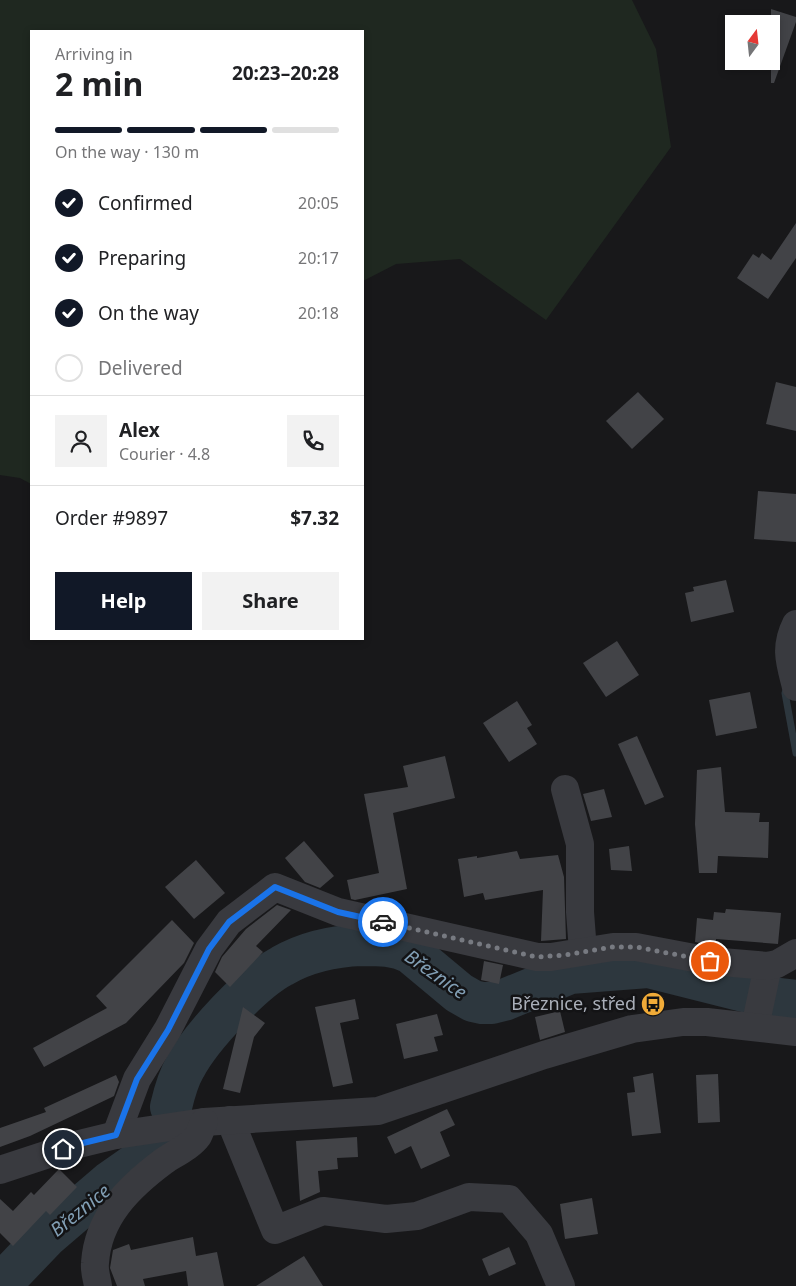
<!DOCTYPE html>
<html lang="en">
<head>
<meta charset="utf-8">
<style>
	:root { --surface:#fff; --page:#f2f2f2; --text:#202124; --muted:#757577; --line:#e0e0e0; --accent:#111827 }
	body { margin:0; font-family:"Noto Sans",sans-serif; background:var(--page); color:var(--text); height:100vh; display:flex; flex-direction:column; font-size:19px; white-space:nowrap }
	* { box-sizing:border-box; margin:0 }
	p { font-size:16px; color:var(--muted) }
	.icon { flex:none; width:28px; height:28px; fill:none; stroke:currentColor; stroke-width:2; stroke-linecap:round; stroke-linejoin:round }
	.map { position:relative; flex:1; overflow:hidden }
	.details { position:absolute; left:30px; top:30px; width:334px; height:610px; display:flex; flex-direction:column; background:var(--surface); border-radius:0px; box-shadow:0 2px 8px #0003 }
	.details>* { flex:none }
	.needle { width:32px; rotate:15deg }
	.fabs { position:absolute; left:725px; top:15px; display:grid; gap:10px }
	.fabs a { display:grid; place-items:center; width:55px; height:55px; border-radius:0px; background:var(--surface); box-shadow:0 2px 8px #0003; font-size:25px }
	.pin { position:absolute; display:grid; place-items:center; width:42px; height:42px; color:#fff; margin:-21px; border:2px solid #fff; border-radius:50%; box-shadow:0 1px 5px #0007 }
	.courier { position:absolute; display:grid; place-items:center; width:50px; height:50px; margin:-25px; border:4px solid #1a73e8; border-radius:50%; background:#fff; color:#222; box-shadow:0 1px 6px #0007 }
	.summary em { font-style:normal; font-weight:700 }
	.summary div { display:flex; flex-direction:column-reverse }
	.summary { display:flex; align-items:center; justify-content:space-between; height:85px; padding:0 25px }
	h1 { font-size:32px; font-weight:700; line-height:38px }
	.bar { display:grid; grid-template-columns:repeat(4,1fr); gap:8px 5px; align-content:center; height:60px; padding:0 25px }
	.bar i { height:6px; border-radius:4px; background:var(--line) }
	.bar .on { background:var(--accent) }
	.bar p { grid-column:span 4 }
	.line { display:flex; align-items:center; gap:12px; padding:0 25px; border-top:1px solid var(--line) }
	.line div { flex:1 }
	.round { display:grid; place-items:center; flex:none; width:52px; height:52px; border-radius:0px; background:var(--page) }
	ol { padding:0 25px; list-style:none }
	li { display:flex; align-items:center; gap:15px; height:55px }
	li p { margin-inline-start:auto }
	li .icon { padding:5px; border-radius:50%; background:var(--accent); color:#fff; stroke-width:4 }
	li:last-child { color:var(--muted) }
	li i { width:28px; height:28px; border:2px solid var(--line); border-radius:50% }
	.action { display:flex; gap:10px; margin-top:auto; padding:10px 25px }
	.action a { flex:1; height:58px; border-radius:0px; background:var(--accent); color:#fff; font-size:20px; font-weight:700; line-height:58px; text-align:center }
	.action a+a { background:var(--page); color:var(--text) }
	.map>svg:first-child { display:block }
</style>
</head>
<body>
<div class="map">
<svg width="796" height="1286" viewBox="0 0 796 1286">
	<rect width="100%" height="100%" fill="#18181a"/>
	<path fill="#1f2820" d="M 0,0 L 632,0 L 656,49 L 671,147 L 546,320 L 460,259 L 396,264 L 363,281 L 362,31 L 31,31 L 31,484 L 20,478 L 0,475 Z"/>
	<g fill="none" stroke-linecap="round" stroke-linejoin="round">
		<g stroke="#2d373e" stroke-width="7">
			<path d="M 787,688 L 785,693 L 796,753"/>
			<path d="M 772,998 L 786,983"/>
		</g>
		<g stroke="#2d373e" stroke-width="42">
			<path d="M 171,1107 C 174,1094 178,1079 185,1067 C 201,1037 252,982 282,966 C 306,952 335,946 362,945 C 380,945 395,945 411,953 L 459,993 L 473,1001 L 482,1003 L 492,1003 L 504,1000 L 570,973 L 648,967 L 772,998 L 796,1001"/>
			<path d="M 0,1285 L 47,1236 L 110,1182 L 150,1154 L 162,1138"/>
		</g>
	</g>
	<g fill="#424347">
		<path d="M 771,9 L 796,17 L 796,22 L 774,83 L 771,83 Z"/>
		<path d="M 796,223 L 796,258 L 768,299 L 737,278 L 753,254 L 759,258 L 762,253 L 771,260 Z"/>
		<path d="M 776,382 L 796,387 L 796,431 L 766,424 Z"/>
		<path d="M 638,392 L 664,419 L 632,449 L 606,421 Z"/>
		<path d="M 758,491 L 796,494 L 796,542 L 754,539 Z"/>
		<path d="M 726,580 L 734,612 L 691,622 L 685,593 L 694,591 L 693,587 Z"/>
		<path d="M 617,641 L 639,675 L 606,697 L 583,663 Z"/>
		<path d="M 750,692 L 757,728 L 716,736 L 709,700 Z"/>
		<path d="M 517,701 L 532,725 L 527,728 L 537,744 L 509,762 L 483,723 Z"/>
		<path d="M 637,736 L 664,797 L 645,805 L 618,744 Z"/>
		<path d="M 445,756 L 455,798 L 393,813 L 407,889 L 355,900 L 351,899 L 347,880 L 379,873 L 364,794 L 408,787 L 403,766 Z"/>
		<path d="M 721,767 L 725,812 L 760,813 L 759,822 L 769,822 L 768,858 L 718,856 L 717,873 L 699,873 L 695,824 L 697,770 Z"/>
		<path d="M 604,789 L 612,817 L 591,821 L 583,794 Z"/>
		<path d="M 304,841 L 334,876 L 320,888 L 305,882 L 285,858 Z"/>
		<path d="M 629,846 L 632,871 L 611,870 L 609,849 Z"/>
		<path d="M 517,851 L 520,859 L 558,855 L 564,877 L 566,939 L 541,941 L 543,890 L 485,900 L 483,893 L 464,897 L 458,859 L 477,856 L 477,858 Z"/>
		<path d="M 196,860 L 225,893 L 194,919 L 165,887 Z"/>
		<path d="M 277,905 L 291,910 L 256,946 L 263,952 L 230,987 L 215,972 L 222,957 L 246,929 Z"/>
		<path d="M 726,909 L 781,913 L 778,944 L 716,939 L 716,946 L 695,942 L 697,918 L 713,920 L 714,912 L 725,913 Z"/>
		<path d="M 172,920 L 194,943 L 184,963 L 126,1023 L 44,1067 L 33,1048 L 107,1008 L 96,996 Z"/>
		<path d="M 484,961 L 503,965 L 499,984 L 481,980 Z"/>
		<path d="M 355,999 L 359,1019 L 340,1023 L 353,1083 L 333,1087 L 315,1007 Z"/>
		<path d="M 243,1007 L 265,1023 L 254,1037 L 240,1093 L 223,1089 Z"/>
		<path d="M 560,1011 L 565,1032 L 540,1040 L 535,1017 Z"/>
		<path d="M 437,1014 L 443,1035 L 434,1037 L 438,1051 L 404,1059 L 396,1024 Z"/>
		<path d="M 653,1073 L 661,1133 L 632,1136 L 627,1093 L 635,1092 L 633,1077 Z"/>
		<path d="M 718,1074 L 720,1122 L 698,1123 L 696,1075 Z"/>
		<path d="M 116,1075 L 119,1082 L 114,1096 L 110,1098 L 30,1136 L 0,1147 L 0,1128 L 46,1112 L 44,1108 Z"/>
		<path d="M 447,1109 L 455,1125 L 440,1132 L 450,1156 L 421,1169 L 411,1146 L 395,1154 L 387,1137 Z"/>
		<path d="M 357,1137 L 358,1157 L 337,1158 L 338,1169 L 318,1171 L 320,1192 L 300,1201 L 296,1141 Z"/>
		<path d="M 59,1169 L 77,1187 L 50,1215 L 46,1211 L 13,1246 L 0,1233 L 0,1199 L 13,1211 L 31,1192 L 34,1195 Z"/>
		<path d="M 592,1198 L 598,1234 L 565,1239 L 560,1204 Z"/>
		<path d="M 193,1237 L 196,1256 L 217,1252 L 224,1286 L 188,1286 L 186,1271 L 143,1279 L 145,1286 L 117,1286 L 110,1268 L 113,1250 L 129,1244 L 131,1250 Z"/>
		<path d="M 509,1247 L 516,1264 L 489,1276 L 482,1259 Z"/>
		<path d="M 304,1256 L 323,1286 L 256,1286 Z"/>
	</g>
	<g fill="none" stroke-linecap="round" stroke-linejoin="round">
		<g stroke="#393a3f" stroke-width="28">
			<path d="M 796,624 C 784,648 790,663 796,687"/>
			<path d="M 565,789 L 580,844 L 580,912 L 583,951"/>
			<path d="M 755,1027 L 768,966"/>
			<path d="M 230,1120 L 275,1230 L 323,1211 L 386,1219 L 417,1216 L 469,1197 L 509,1199 L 539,1234 L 561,1286"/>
			<path d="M 116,1135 L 137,1079 L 168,1029 L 209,949 L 229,922 L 275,887 L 338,912 L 537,957 L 551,957 L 613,947 L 636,947 L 710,961 L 768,966 L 777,964 L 796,953"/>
			<path d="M 0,1170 L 79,1144 L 116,1135 L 204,1122 L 378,1111 L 544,1055 L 632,1029 L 683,1022 L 707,1022 L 796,1032"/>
			<path d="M 98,1286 C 97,1279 94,1271 95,1263 C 98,1217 129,1187 164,1161 C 174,1154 190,1147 198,1136 C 200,1132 202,1126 204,1122"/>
		</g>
	</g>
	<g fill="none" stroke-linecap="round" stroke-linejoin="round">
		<path stroke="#777a81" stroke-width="5" stroke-dasharray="0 9" d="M 383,922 L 537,957 L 565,955 L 613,947 L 636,947 L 710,961"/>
		<path stroke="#1a73e8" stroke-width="6" d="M 63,1149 L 79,1144 L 116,1135 L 137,1079 L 168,1030 L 209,949 L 229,922 L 275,887 L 338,912 L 383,922"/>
	</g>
	<defs>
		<g id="bus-disc" transform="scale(1.25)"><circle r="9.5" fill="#f1ab38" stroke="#131315"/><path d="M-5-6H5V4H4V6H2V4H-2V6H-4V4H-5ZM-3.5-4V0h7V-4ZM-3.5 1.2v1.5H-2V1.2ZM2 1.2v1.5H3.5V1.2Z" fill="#111"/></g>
	</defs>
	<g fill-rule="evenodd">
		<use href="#bus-disc" x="653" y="1004"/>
	</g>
	<g text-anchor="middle" stroke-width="5" stroke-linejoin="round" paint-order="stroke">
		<g font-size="18" fill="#aaafb9" stroke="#131315" text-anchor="end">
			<text x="636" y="1010">Březnice, střed</text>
		</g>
		<g font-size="19" font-style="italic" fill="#819eb4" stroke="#131315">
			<text transform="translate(436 974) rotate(35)" y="7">Březnice</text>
			<text transform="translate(80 1210) rotate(-39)" y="7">Březnice</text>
		</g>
	</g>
</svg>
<div class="fabs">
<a><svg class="needle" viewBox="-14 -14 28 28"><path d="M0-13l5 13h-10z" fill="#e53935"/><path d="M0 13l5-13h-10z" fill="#757577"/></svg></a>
</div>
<div class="pin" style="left:710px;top:961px;background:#ea580c"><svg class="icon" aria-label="bag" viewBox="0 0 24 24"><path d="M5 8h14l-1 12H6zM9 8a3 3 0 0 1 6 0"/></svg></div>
<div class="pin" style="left:63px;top:1149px;background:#1f2937"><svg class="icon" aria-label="home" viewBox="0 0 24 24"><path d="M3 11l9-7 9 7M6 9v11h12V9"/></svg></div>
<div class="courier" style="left:383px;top:922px"><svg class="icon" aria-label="car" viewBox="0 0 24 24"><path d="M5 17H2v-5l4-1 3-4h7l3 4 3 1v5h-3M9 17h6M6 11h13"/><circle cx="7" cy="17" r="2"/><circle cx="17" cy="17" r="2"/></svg></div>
<section class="details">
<div class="summary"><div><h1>2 min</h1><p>Arriving in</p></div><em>20:23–20:28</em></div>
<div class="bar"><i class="on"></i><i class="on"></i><i class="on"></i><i></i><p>On the way · 130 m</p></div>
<ol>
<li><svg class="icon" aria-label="check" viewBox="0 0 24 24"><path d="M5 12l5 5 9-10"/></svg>Confirmed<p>20:05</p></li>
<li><svg class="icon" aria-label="check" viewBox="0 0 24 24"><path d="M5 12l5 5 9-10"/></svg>Preparing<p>20:17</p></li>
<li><svg class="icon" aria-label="check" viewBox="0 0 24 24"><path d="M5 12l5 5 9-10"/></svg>On the way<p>20:18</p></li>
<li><i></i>Delivered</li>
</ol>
<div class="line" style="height:90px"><a class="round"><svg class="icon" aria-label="person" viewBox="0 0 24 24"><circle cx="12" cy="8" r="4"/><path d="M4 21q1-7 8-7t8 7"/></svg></a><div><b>Alex</b><p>Courier · 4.8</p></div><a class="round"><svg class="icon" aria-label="phone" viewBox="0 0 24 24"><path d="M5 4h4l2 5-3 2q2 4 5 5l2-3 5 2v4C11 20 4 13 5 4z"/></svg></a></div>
<div class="line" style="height:65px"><div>Order #9897</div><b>$7.32</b></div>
<div class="action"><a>Help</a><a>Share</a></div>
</section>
</div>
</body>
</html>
